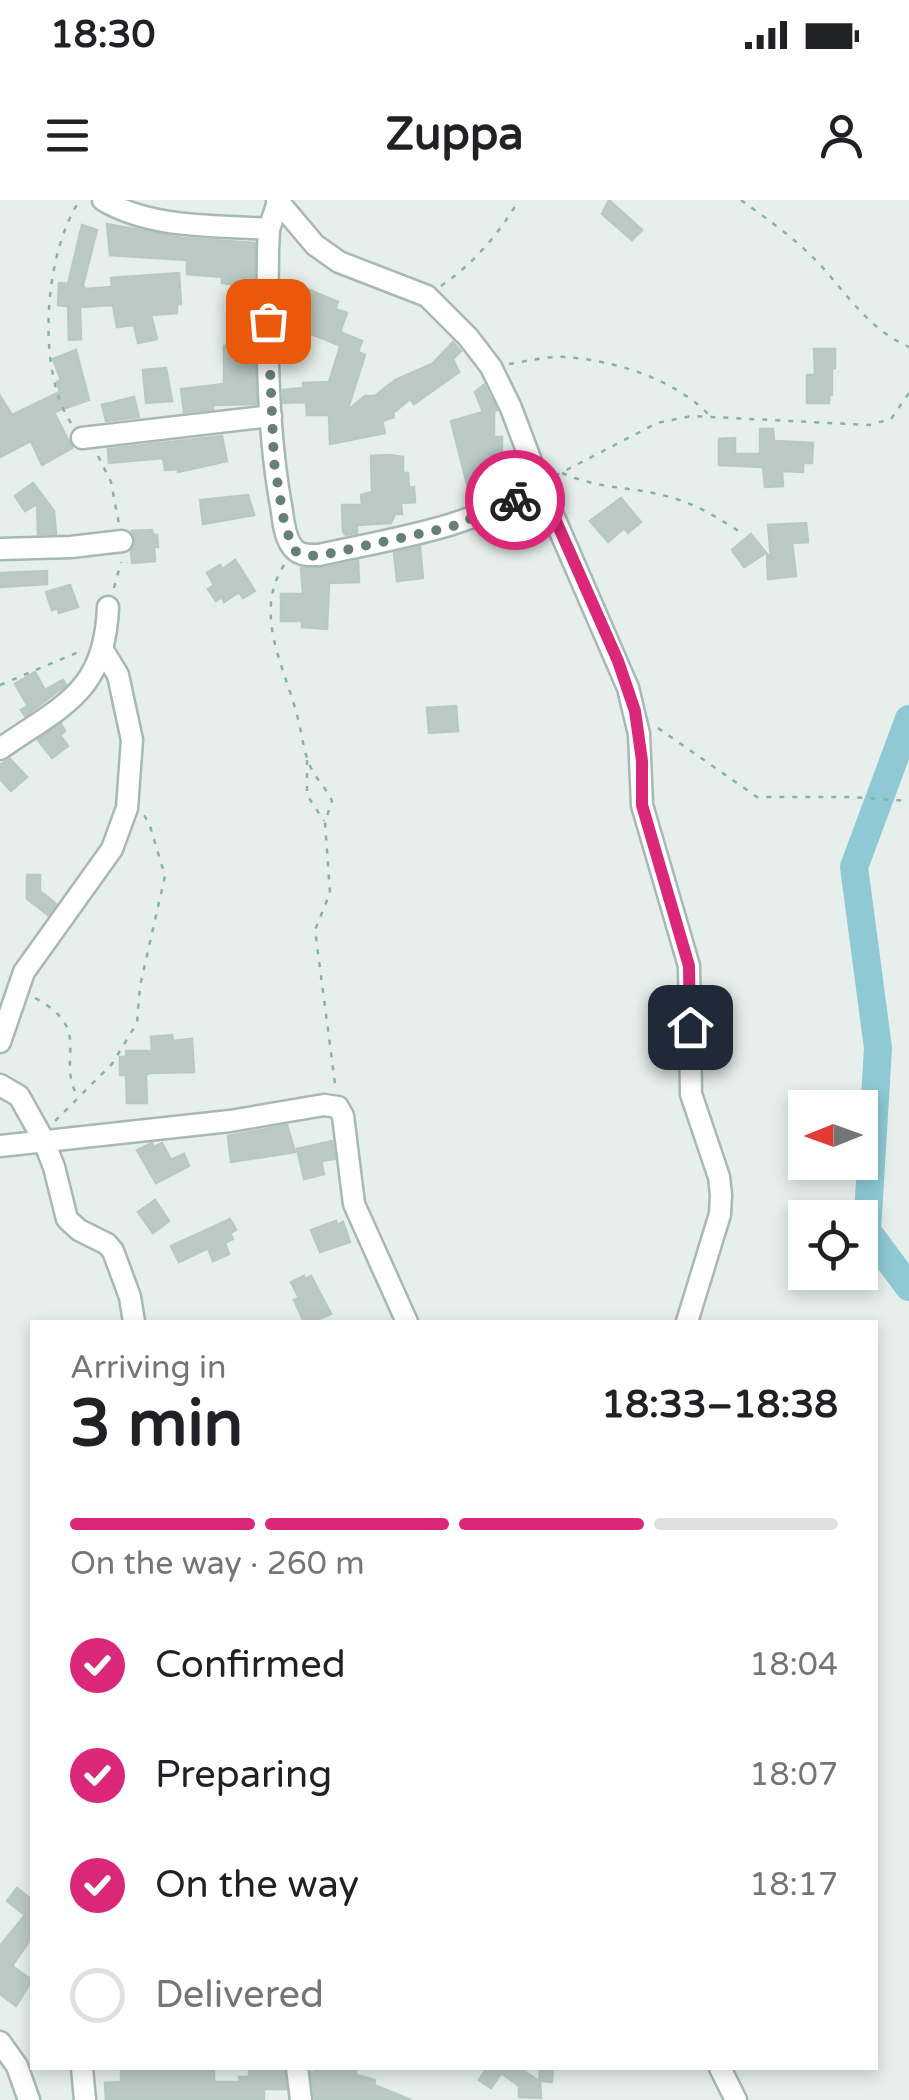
<!DOCTYPE html>
<html lang="en">
<head>
<meta charset="utf-8">
<style>
	:root { --surface:#fff; --page:#f2f2f2; --text:#202124; --muted:#757577; --line:#e0e0e0; --accent:#db2777 }
	body { margin:0; font-family:"Varela Round",sans-serif; background:var(--page); color:var(--text); height:100vh; display:flex; flex-direction:column; font-size:38px; white-space:nowrap }
	* { box-sizing:border-box; margin:0 }
	p { font-size:32px; color:var(--muted) }
	.icon { flex:none; width:55px; height:55px; fill:none; stroke:currentColor; stroke-width:2; stroke-linecap:round; stroke-linejoin:round }
	.map { position:relative; flex:1; overflow:hidden }
	.panel { position:absolute; left:30px; top:1120px; width:848px; height:750px; display:flex; flex-direction:column; background:var(--surface); border-radius:0px; box-shadow:0 5px 15px #0003 }
	.panel>* { flex:none }
	.needle { width:65px; rotate:269deg }
	.buttons { position:absolute; left:788px; top:890px; display:grid; gap:20px }
	.buttons a { display:grid; place-items:center; width:90px; height:90px; border-radius:0px; background:var(--surface); box-shadow:0 5px 15px #0003; font-size:50px }
	.pin { position:absolute; display:grid; place-items:center; width:85px; height:85px; color:#fff; margin:-42px; border-radius:20px; box-shadow:0 5px 15px #0006 }
	.courier { position:absolute; display:grid; place-items:center; width:100px; height:100px; margin:-50px; border:8px solid #db2777; border-radius:50%; background:#fff; color:#222; box-shadow:0 2px 12px #0007 }
	.summary em { font-style:normal; font-weight:800 }
	.summary div { display:flex; flex-direction:column-reverse }
	.summary { display:flex; align-items:center; justify-content:space-between; height:170px; padding:0 40px }
	h1 { font-size:65px; font-weight:800; line-height:75px }
	.bar { display:grid; grid-template-columns:repeat(4,1fr); gap:15px 10px; align-content:center; height:120px; padding:0 40px }
	.bar i { height:12px; border-radius:8px; background:var(--line) }
	.bar .current { background:var(--accent) }
	.bar p { grid-column:span 4 }
	ol { padding:0 40px; list-style:none }
	li { display:flex; align-items:center; gap:30px; height:110px }
	li p { margin-inline-start:auto }
	li .icon { padding:10px; border-radius:50%; background:var(--accent); color:#fff; stroke-width:4 }
	li:last-child { color:var(--muted) }
	li i { width:55px; height:55px; border:5px solid var(--line); border-radius:50% }
	.status { display:flex; justify-content:space-between; align-items:center; height:70px; padding:0 50px; background:var(--surface); direction:ltr }
	.status svg { height:28px; fill:currentColor }
	header { display:flex; justify-content:space-between; align-items:center; height:130px; padding:0 40px; background:var(--surface); font-size:45px; font-weight:800 }
	.map>svg:first-child { display:block }
</style>
</head>
<body>
<div class="status"><b>18:30</b><svg viewBox="0 0 49 12"><path d="M0 12V9h3v3zM5 12V6h3v6zM10 12V3h3v9zM15 12V0h3v12zM26 1h20v11H26zM47 4h2v5h-2z"/></svg></div>
<header><svg class="icon" aria-label="menu" viewBox="0 0 24 24"><path d="M4 6h16M4 12h16M4 18h16"/></svg>Zuppa<svg class="icon" aria-label="person" viewBox="0 0 24 24"><circle cx="12" cy="8" r="4"/><path d="M4 21q1-7 8-7t8 7"/></svg></header>
<div class="map">
<svg width="909" height="1900" viewBox="0 0 909 1900">
	<rect width="100%" height="100%" fill="#e6efeb"/>
	<g fill="none" stroke-linecap="round" stroke-linejoin="round">
		<path stroke="#8ec9d4" stroke-width="28" d="M 909,519 L 854,667 L 878,848 L 867,1031 L 909,1087"/>
	</g>
	<g fill="#bbcac4" stroke="#b8c9c2" stroke-width="2.5">
		<path d="M 609,0 L 642,30 L 632,40 L 602,14 Z"/>
		<path d="M 107,24 L 182,38 L 255,43 L 254,87 L 222,83 L 222,77 L 187,74 L 187,60 L 110,55 Z"/>
		<path d="M 82,25 L 97,30 L 83,85 L 85,89 L 112,87 L 111,78 L 179,73 L 181,104 L 177,104 L 177,113 L 151,115 L 157,139 L 138,143 L 134,125 L 117,127 L 113,105 L 80,107 L 81,139 L 69,140 L 68,106 L 58,105 L 59,83 L 68,84 Z"/>
		<path d="M 307,89 L 338,102 L 335,109 L 347,113 L 340,132 L 362,141 L 358,152 L 365,155 L 347,211 L 365,196 L 375,196 L 395,180 L 432,164 L 453,142 L 461,151 L 453,159 L 459,172 L 414,204 L 410,199 L 393,213 L 394,217 L 382,221 L 385,233 L 330,244 L 329,215 L 307,215 L 306,202 L 283,203 L 283,190 L 303,188 L 303,183 L 329,182 L 340,147 L 344,147 L 281,122 L 281,106 L 287,92 L 305,96 Z"/>
		<path d="M 236,123 L 254,123 L 256,204 L 213,205 L 213,209 L 184,212 L 181,189 L 224,184 L 224,146 L 236,145 Z"/>
		<path d="M 814,149 L 835,149 L 835,168 L 832,169 L 832,195 L 829,195 L 829,203 L 807,203 L 807,175 L 815,175 Z"/>
		<path d="M 76,150 L 89,200 L 54,212 L 72,248 L 42,265 L 31,241 L 0,257 L 0,196 L 12,215 L 60,192 L 57,182 L 61,180 L 53,159 Z"/>
		<path d="M 166,168 L 172,201 L 146,203 L 143,170 Z"/>
		<path d="M 484,185 L 497,210 L 494,212 L 494,237 L 502,237 L 502,262 L 495,262 L 501,284 L 469,292 L 451,221 L 483,212 L 475,192 Z"/>
		<path d="M 134,197 L 139,217 L 106,221 L 102,205 Z"/>
		<path d="M 760,229 L 773,229 L 774,241 L 813,243 L 812,263 L 803,263 L 803,272 L 782,271 L 783,286 L 765,287 L 763,267 L 719,265 L 719,239 L 735,238 L 735,254 L 760,254 Z"/>
		<path d="M 222,236 L 227,261 L 178,272 L 178,269 L 165,270 L 163,258 L 109,263 L 108,249 Z"/>
		<path d="M 390,255 L 403,257 L 403,273 L 408,273 L 409,288 L 414,287 L 415,302 L 401,303 L 402,314 L 395,314 L 391,323 L 357,325 L 357,333 L 346,335 L 343,332 L 342,305 L 362,305 L 361,295 L 372,292 L 371,256 Z"/>
		<path d="M 33,283 L 54,311 L 56,334 L 38,334 L 37,304 L 25,311 L 15,296 Z"/>
		<path d="M 248,295 L 254,315 L 203,324 L 200,300 Z"/>
		<path d="M 621,298 L 641,322 L 628,333 L 624,328 L 608,342 L 590,321 Z"/>
		<path d="M 806,323 L 808,342 L 792,343 L 796,376 L 768,379 L 767,354 L 771,358 L 768,325 Z"/>
		<path d="M 152,330 L 153,335 L 157,335 L 158,347 L 154,347 L 155,361 L 132,363 L 131,351 L 136,340 L 132,331 Z"/>
		<path d="M 751,334 L 766,353 L 744,367 L 732,350 Z"/>
		<path d="M 420,347 L 423,378 L 397,381 L 394,353 Z"/>
		<path d="M 235,360 L 255,391 L 243,398 L 239,392 L 224,402 L 222,397 L 216,401 L 208,389 L 214,385 L 207,373 L 220,365 L 223,369 Z"/>
		<path d="M 358,361 L 359,382 L 329,383 L 327,429 L 302,427 L 302,421 L 281,421 L 281,394 L 303,394 L 301,368 L 322,368 Z"/>
		<path d="M 47,371 L 47,384 L 0,387 L 0,373 Z"/>
		<path d="M 70,385 L 78,407 L 59,413 L 57,408 L 52,410 L 46,392 Z"/>
		<path d="M 35,472 L 45,490 L 63,480 L 66,485 L 25,516 L 21,510 L 28,506 L 15,484 Z"/>
		<path d="M 456,506 L 458,531 L 429,533 L 427,508 Z"/>
		<path d="M 61,524 L 65,531 L 60,535 L 68,546 L 52,558 L 38,540 Z"/>
		<path d="M 10,559 L 27,577 L 11,591 L 0,579 L 0,565 Z"/>
		<path d="M 27,675 L 40,675 L 40,691 L 56,704 L 48,715 L 27,699 Z"/>
		<path d="M 172,835 L 173,841 L 192,839 L 194,872 L 149,873 L 146,875 L 147,903 L 127,903 L 126,875 L 120,875 L 120,857 L 126,857 L 126,851 L 152,851 L 151,837 Z"/>
		<path d="M 287,925 L 295,952 L 231,962 L 228,936 Z"/>
		<path d="M 332,941 L 335,959 L 321,961 L 324,974 L 304,979 L 297,949 Z"/>
		<path d="M 152,943 L 154,947 L 162,943 L 171,960 L 184,954 L 189,966 L 156,983 L 137,950 Z"/>
		<path d="M 155,1000 L 169,1021 L 153,1033 L 138,1012 Z"/>
		<path d="M 230,1019 L 236,1030 L 230,1033 L 233,1039 L 225,1043 L 229,1054 L 213,1061 L 208,1048 L 179,1062 L 171,1046 Z"/>
		<path d="M 336,1021 L 337,1025 L 343,1022 L 350,1042 L 320,1052 L 311,1030 Z"/>
		<path d="M 304,1076 L 305,1079 L 311,1076 L 331,1114 L 312,1122 L 304,1122 L 294,1100 L 299,1098 L 291,1082 Z"/>
		<path d="M 17,1688 L 32,1700 L 32,1737 L 12,1766 L 32,1780 L 16,1806 L 0,1794 L 0,1746 L 25,1715 L 7,1701 Z"/>
		<path d="M 121,1868 L 214,1868 L 214,1882 L 240,1882 L 239,1877 L 249,1877 L 249,1868 L 284,1868 L 286,1889 L 264,1889 L 264,1900 L 106,1900 L 105,1883 L 121,1882 Z"/>
		<path d="M 315,1868 L 356,1868 L 356,1875 L 375,1880 L 374,1885 L 411,1900 L 315,1900 L 311,1872 L 315,1872 Z"/>
		<path d="M 487,1868 L 519,1868 L 539,1881 L 540,1868 L 553,1868 L 552,1882 L 540,1881 L 541,1898 L 519,1897 L 519,1886 L 501,1873 L 491,1888 L 479,1880 Z"/>
	</g>
	<g fill="none" stroke-linecap="round" stroke-linejoin="round">
		<g stroke="#a8b8b2" stroke-width="25">
			<g id="minor">
				<path d="M 103,0 C 151,29 215,25 269,29"/>
				<path d="M 277,0 L 315,45 L 339,62 L 427,96 L 468,137 L 491,167 L 511,208 L 540,285 L 628,488 L 639,534 L 642,605 L 689,766 L 691,894 L 719,977 L 721,995 L 720,1014 L 687,1122"/>
				<path d="M 278,2 L 269,29 L 268,50 C 267,132 266,218 280,300 C 283,314 283,333 291,345 C 298,356 307,355 319,355 C 400,337 467,329 540,285"/>
				<path d="M 82,238 L 271,216"/>
				<path d="M 0,349 L 71,347 L 122,341"/>
				<path d="M 0,549 C 63,505 105,492 108,407"/>
				<path d="M 0,842 L 24,772 L 112,649 L 127,608 L 132,540 L 118,475 L 104,452"/>
				<path d="M 0,885 L 19,896 L 43,939 L 54,967 L 67,1019 L 79,1030 L 107,1044 L 113,1051 L 130,1097 L 134,1122"/>
				<path d="M 0,946 L 230,921 L 324,905 L 338,907 L 343,916 L 354,1004 L 407,1122"/>
				<path d="M 0,1842 L 17,1866 L 29,1900"/>
				<path d="M 82,1868 L 85,1900"/>
				<path d="M 297,1868 L 301,1900"/>
				<path d="M 720,1868 L 736,1900"/>
			</g>
		</g>
		<g stroke="#86b3a5" stroke-width="2.5" stroke-dasharray="5 8" stroke-linecap="butt">
			<path d="M 741,0 C 770,21 800,42 824,69 C 851,100 871,130 909,147"/>
			<path d="M 441,86 C 474,63 498,35 519,0"/>
			<path d="M 509,164 C 528,161 547,156 565,157 C 615,160 677,180 711,217"/>
			<path d="M 71,223 C 36,170 44,53 80,0"/>
			<path d="M 98,256 L 111,282 L 119,324"/>
			<path d="M 562,273 C 601,290 631,286 670,297 C 696,304 718,318 740,332"/>
			<path d="M 555,276 L 657,223 L 692,216 L 869,225 L 891,219 L 909,193"/>
			<path d="M 284,365 C 253,414 284,465 297,515 C 302,533 303,551 311,568 C 317,580 327,589 332,601 L 325,622 L 330,693 L 315,730 L 336,891"/>
			<path d="M 114,388 L 121,362"/>
			<path d="M 0,485 L 81,451"/>
			<path d="M 658,528 L 757,597 L 851,597 L 909,601"/>
			<path d="M 307,560 L 307,595 L 324,621"/>
			<path d="M 35,798 C 95,830 55,858 78,897"/>
			<path d="M 55,921 L 112,864 L 137,823 L 140,786 L 165,676 L 150,626 L 143,613"/>
		</g>
		<use href="#minor" stroke="#fff" stroke-width="20"/>
	</g>
	<g fill="none" stroke-linecap="round" stroke-linejoin="round">
		<path stroke="#687f78" stroke-width="10" stroke-dasharray="0 18" d="M 268,121 L 274,262 L 285,327 L 295,351 L 304,355 L 318,356 L 451,327 L 515,300"/>
		<path stroke="#db2777" stroke-width="12" d="M 515,300 L 540,285 L 618,461 L 635,511 L 642,561 L 642,605 L 689,766 L 690,827"/>
	</g>
</svg>
<div class="buttons">
<a><svg class="needle" viewBox="-14 -14 28 28"><path d="M0-13l5 13h-10z" fill="#e53935"/><path d="M0 13l5-13h-10z" fill="#757577"/></svg></a>
<a><svg class="icon" aria-label="locate" viewBox="0 0 24 24"><circle cx="12" cy="12" r="6"/><path d="M12 2v4M12 18v4M2 12h4M18 12h4"/></svg></a>
</div>
<div class="pin" style="left:268px;top:121px;background:#ea580c"><svg class="icon" aria-label="bag" viewBox="0 0 24 24"><path d="M5 8h14l-1 12H6zM9 8a3 3 0 0 1 6 0"/></svg></div>
<div class="pin" style="left:690px;top:827px;background:#1f2937"><svg class="icon" aria-label="home" viewBox="0 0 24 24"><path d="M3 11l9-7 9 7M6 9v11h12V9"/></svg></div>
<div class="courier" style="left:515px;top:300px"><svg class="icon" aria-label="bike" viewBox="0 0 24 24"><circle cx="6" cy="16" r="4"/><circle cx="18" cy="16" r="4"/><path d="M6 16l4-8h5l3 8M10 8l3 8H6M13 5h3"/></svg></div>
<section class="panel">
<div class="summary"><div><h1>3 min</h1><p>Arriving in</p></div><em>18:33–18:38</em></div>
<div class="bar"><i class="current"></i><i class="current"></i><i class="current"></i><i></i><p>On the way · 260 m</p></div>
<ol>
<li><svg class="icon" aria-label="check" viewBox="0 0 24 24"><path d="M5 12l5 5 9-10"/></svg>Confirmed<p>18:04</p></li>
<li><svg class="icon" aria-label="check" viewBox="0 0 24 24"><path d="M5 12l5 5 9-10"/></svg>Preparing<p>18:07</p></li>
<li><svg class="icon" aria-label="check" viewBox="0 0 24 24"><path d="M5 12l5 5 9-10"/></svg>On the way<p>18:17</p></li>
<li><i></i>Delivered</li>
</ol>
</section>
</div>
</body>
</html>
